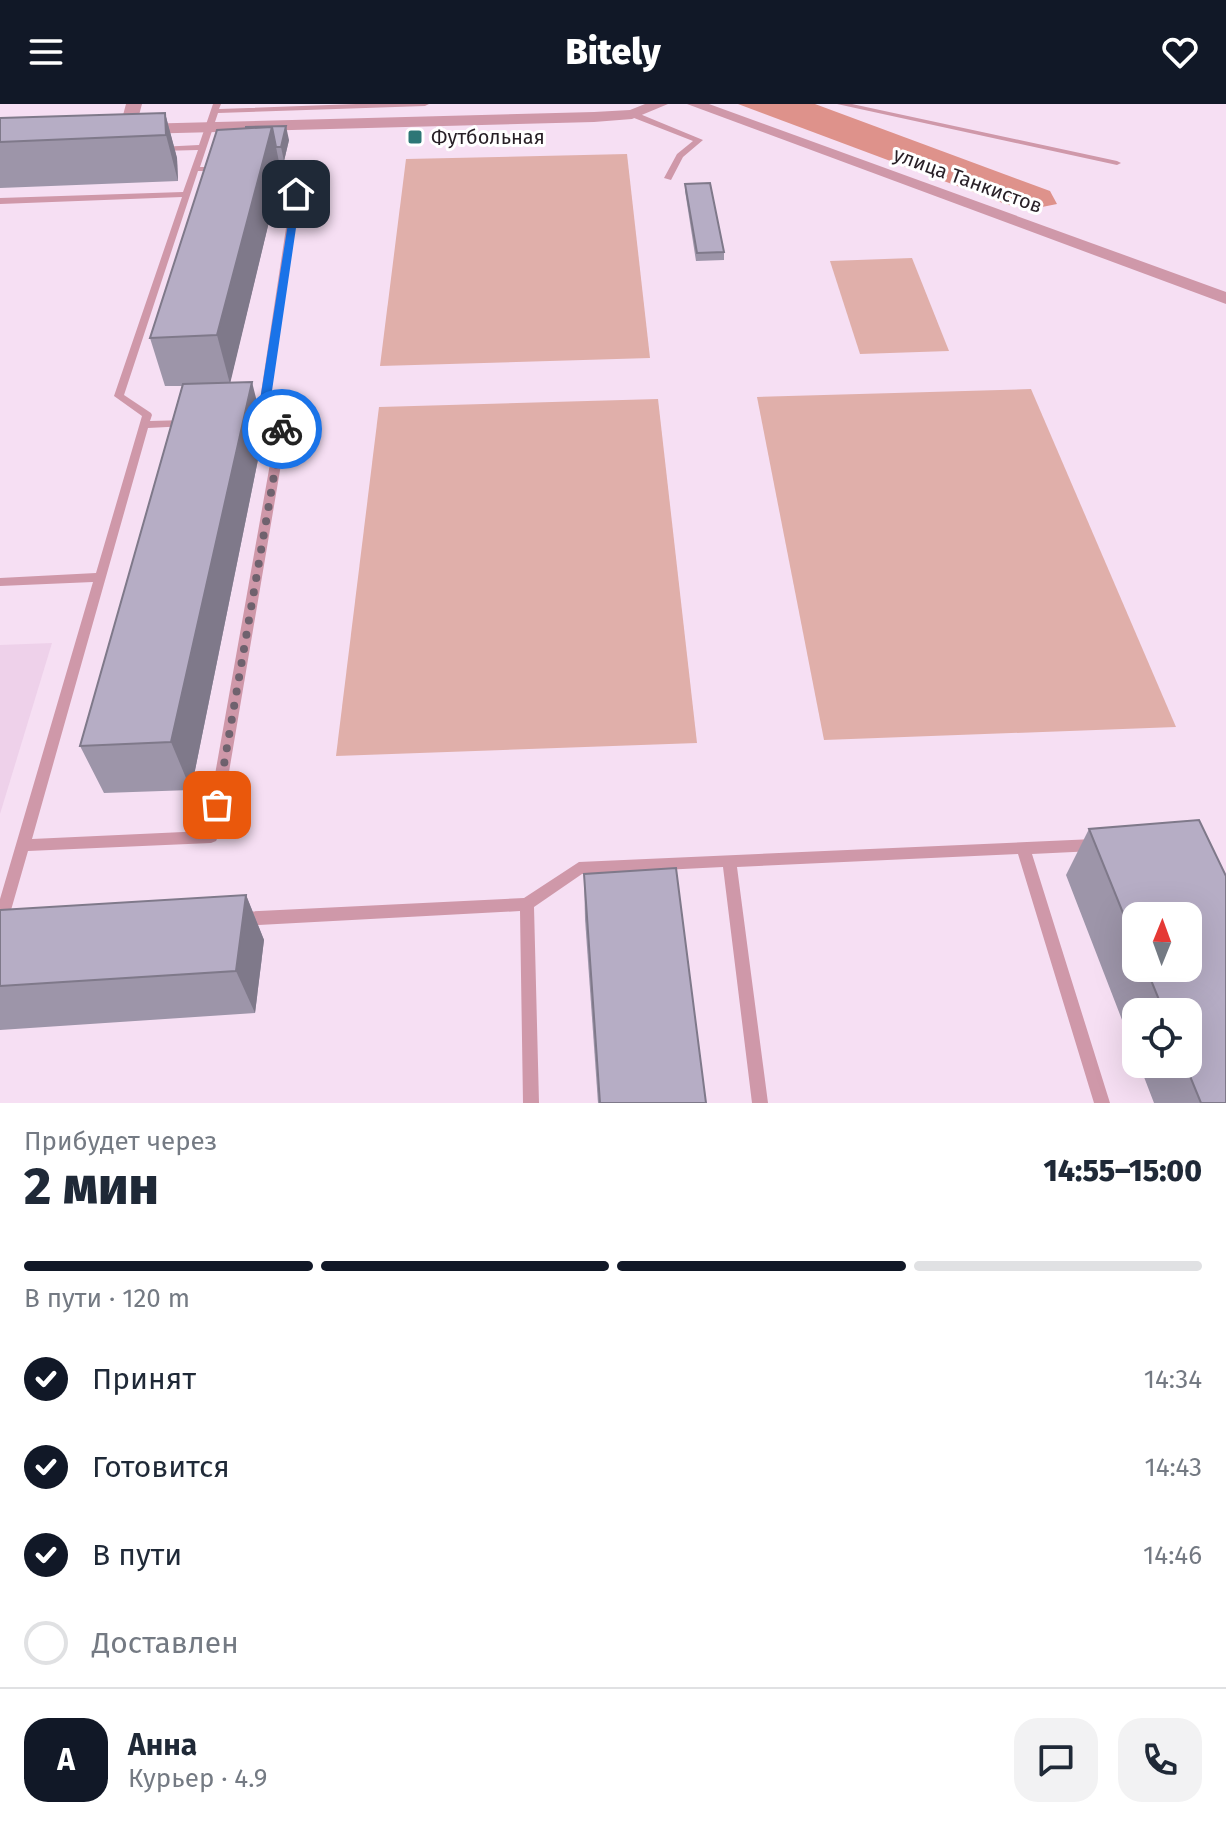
<!DOCTYPE html>
<html lang="ru">
<head>
<meta charset="utf-8">
<style>
	:root { --surface:#fff; --page:#f2f2f3; --text:#1f2937; --muted:#747a83; --line:#e0e1e3; --accent:#111827 }
	body { margin:0; font-family:"Fira Sans",sans-serif; background:var(--page); color:var(--text); height:100vh; display:flex; flex-direction:column; font-size:30px; white-space:nowrap }
	* { box-sizing:border-box; margin:0 }
	p { font-size:26px; color:var(--muted) }
	.icon { flex:none; width:44px; height:44px; fill:none; stroke:currentColor; stroke-width:2; stroke-linecap:round; stroke-linejoin:round }
	.map { position:relative; height:999px; overflow:hidden }
	.sheet { display:flex; flex-direction:column; background:var(--surface); flex:1 }
	.sheet>* { flex:none }
	.needle { width:52px; rotate:1deg }
	.fabs { position:absolute; left:1122px; top:798px; display:grid; gap:16px }
	.fabs a { display:grid; place-items:center; width:80px; height:80px; border-radius:16px; background:var(--surface); box-shadow:0 8px 32px #0002; font-size:40px }
	.pin { position:absolute; display:grid; place-items:center; width:68px; height:68px; color:#fff; margin:-34px; border-radius:16px; box-shadow:0 4px 12px #0006 }
	.courier { position:absolute; display:grid; place-items:center; width:80px; height:80px; margin:-40px; border:6px solid #1a73e8; border-radius:50%; background:#fff; color:#222; box-shadow:0 2px 10px #0007 }
	.summary em { font-style:normal; font-weight:800 }
	.summary div { display:flex; flex-direction:column-reverse }
	.summary { display:flex; align-items:center; justify-content:space-between; height:136px; padding:0 24px }
	h1 { font-size:52px; font-weight:800; line-height:60px }
	.bar { display:grid; grid-template-columns:repeat(4,1fr); gap:12px 8px; align-content:center; height:96px; padding:0 24px }
	.bar i { height:10px; border-radius:6px; background:var(--line) }
	.bar .current { background:var(--accent) }
	.bar p { grid-column:span 4 }
	.line { display:flex; align-items:center; gap:20px; padding:0 24px; border-top:2px solid var(--line) }
	.line div { flex:1 }
	.round { display:grid; place-items:center; flex:none; width:84px; height:84px; border-radius:24px; background:var(--page) }
	ol { padding:0 24px; list-style:none }
	li { display:flex; align-items:center; gap:24px; height:88px }
	li p { margin-inline-start:auto }
	li .icon { padding:8px; border-radius:50%; background:var(--accent); color:#fff; stroke-width:4 }
	li:last-child { color:var(--muted) }
	li i { width:44px; height:44px; border:4px solid var(--line); border-radius:50% }
	header { display:flex; justify-content:space-between; align-items:center; height:104px; padding:0 24px; background:var(--accent); color:#fff; font-size:36px; font-weight:800 }
	.map>svg:first-child { display:block }
</style>
</head>
<body>
<header><svg class="icon" aria-label="menu" viewBox="0 0 24 24"><path d="M4 6h16M4 12h16M4 18h16"/></svg>Bitely<svg class="icon" aria-label="heart" viewBox="0 0 24 24"><path d="M12 20l-8-8c-3-5 5-10 8-4 3-6 11-1 8 4z"/></svg></header>
<div class="map">
<svg width="1226" height="999" viewBox="0 0 1226 999">
	<rect width="100%" height="100%" fill="#f6dff3"/>
	<path fill="#eed1ea" d="M 52,539 L 0,710 L 0,541 Z"/>
	<g fill="#e0afaa">
		<path d="M 627,50 L 650,254 L 380,262 L 406,55 Z"/>
		<path d="M 912,154 L 949,247 L 860,250 L 830,157 Z"/>
		<path d="M 1031,285 L 1176,623 L 824,636 L 757,293 Z"/>
		<path d="M 658,295 L 697,639 L 336,652 L 379,303 Z"/>
	</g>
	<path fill="#de928b" d="M 738,0 L 815,0 L 1050,87 L 1057,100 L 1042,103 L 1008,101 Z"/>
	<g fill="none" stroke-linecap="round" stroke-linejoin="round">
		<g fill="#cf98a9" fill-rule="evenodd">
			<path d="M 213,0 L 221,0 L 219,5 L 356,0 L 429,0 L 425,2 L 218,9 L 200,63 L 217,63 L 221,65 L 217,67 L 198,67 L 124,291 L 151,309 L 152,311 L 150,317 L 187,316 L 192,319 L 187,322 L 148,324 L 32,735 L 205,727 L 276,326 L 257,315 L 295,65 L 264,65 L 260,63 L 264,61 L 300,60 L 304,62 L 267,314 L 287,325 L 218,733 L 216,737 L 211,739 L 28,747 L 7,820 L 5,825 L 0,827 L 0,795 L 93,478 L 0,482 L 0,474 L 96,469 L 142,312 L 114,292 L 182,93 L 0,100 L 0,94 L 183,88 L 198,46 L 159,47 L 155,45 L 159,43 L 199,41 Z"/>
			<path d="M 837,0 L 852,0 L 1117,57 L 1121,59 L 1117,61 Z"/>
			<path d="M 629,8 L 635,8 L 703,36 L 683,53 L 671,76 L 664,74 L 677,50 L 693,37 L 629,12 Z"/>
			<path d="M 1094,735 L 1099,737 L 1101,741 L 1099,745 L 1094,747 L 1032,750 L 1110,999 L 1094,999 L 1018,750 L 737,763 L 768,999 L 752,999 L 723,763 L 582,770 L 534,803 L 539,999 L 523,999 L 520,807 L 239,822 L 234,820 L 232,815 L 234,810 L 239,808 L 524,794 L 579,758 Z"/>
		</g>
		<path fill="#cf98a9" fill-rule="evenodd" d="M 126,0 L 142,0 L 135,26 L 127,31 L 119,26 Z"/>
		<g fill="#cf98a9" fill-rule="evenodd">
			<path d="M 645,0 L 668,0 L 632,15 L 594,18 L 138,30 L 130,25 L 138,20 L 594,8 L 630,6 Z"/>
			<path d="M 687,0 L 709,0 L 1226,188 L 1226,200 Z"/>
		</g>
	</g>
	<g fill="#9d95a9" fill-rule="evenodd">
		<path d="M 165,9 L 177,54 L 178,77 L 0,84 L 0,14 Z"/>
		<path d="M 217,26 L 289,36 L 284,57 L 279,57 L 281,68 L 230,278 L 264,326 L 191,686 L 104,689 L 80,642 L 182,282 L 165,282 L 150,234 Z"/>
		<path d="M 685,80 L 724,148 L 724,156 L 696,157 L 685,87 Z"/>
		<path d="M 1199,716 L 1226,772 L 1226,999 L 1154,999 L 1139,960 L 1188,960 L 1188,908 L 1136,908 L 1136,952 L 1066,771 L 1089,725 ZM 1136,812 L 1188,812 L 1188,864 L 1136,864 Z"/>
		<path d="M 584,770 L 706,999 L 598,999 L 585,815 Z"/>
		<path d="M 246,791 L 264,836 L 255,909 L 0,926 L 0,806 Z"/>
	</g>
	<g fill="#7f798a">
		<path d="M 165,9 L 177,54 L 178,77 L 166,31 Z"/>
		<path d="M 286,22 L 289,36 L 284,57 L 281,43 Z"/>
		<path d="M 272,23 L 281,68 L 230,280 L 217,231 Z"/>
		<path d="M 252,278 L 264,326 L 191,686 L 171,638 Z"/>
		<path d="M 246,791 L 264,836 L 255,909 L 236,867 Z"/>
	</g>
	<g fill="#b6adc5" stroke="#7f798a" stroke-width="2">
		<path d="M 165,9 L 166,31 L 0,38 L 0,14 Z"/>
		<path d="M 286,22 L 281,43 L 276,43 L 272,23 L 246,24 L 246,23 Z"/>
		<path d="M 272,23 L 217,231 L 150,234 L 217,26 Z"/>
		<path d="M 710,79 L 724,148 L 697,149 L 685,80 Z"/>
		<path d="M 252,278 L 171,638 L 80,642 L 183,280 Z"/>
		<path d="M 1199,716 L 1226,772 L 1226,999 L 1201,999 L 1185,960 L 1188,960 L 1188,908 L 1164,908 L 1146,864 L 1188,864 L 1188,812 L 1136,812 L 1136,841 L 1089,725 Z"/>
		<path d="M 676,764 L 706,999 L 600,999 L 584,770 Z"/>
		<path d="M 246,791 L 236,867 L 0,882 L 0,806 Z"/>
	</g>
	<path fill="#1a73e8" d="M 293,88 L 301,90 L 268,314 L 286,323 L 282,329 L 257,315 Z"/>
	<g fill="none" stroke-linecap="round" stroke-linejoin="round">
		<path stroke="#6f626e" stroke-width="8" stroke-dasharray="0 14.4" d="M 217,701 L 282,325"/>
	</g>
	<rect fill="#2d7676" stroke="#fff" stroke-width="3" x="407" y="25" width="16" height="16" rx="4"/>
	<g text-anchor="middle" stroke-width="6" stroke-linejoin="round" paint-order="stroke">
		<g font-size="20" fill="#271f26" stroke="#fff" text-anchor="start">
			<text x="431" y="40">Футбольная</text>
		</g>
		<g font-size="20" fill="#271f26" stroke="#fff">
			<text transform="translate(968 76) rotate(20)" y="7">улица Танкистов</text>
		</g>
	</g>
</svg>
<div class="fabs">
<a><svg class="needle" viewBox="-14 -14 28 28"><path d="M0-13l5 13h-10z" fill="#e53935"/><path d="M0 13l5-13h-10z" fill="#747a83"/></svg></a>
<a><svg class="icon" aria-label="locate" viewBox="0 0 24 24"><circle cx="12" cy="12" r="6"/><path d="M12 2v4M12 18v4M2 12h4M18 12h4"/></svg></a>
</div>
<div class="pin" style="left:217px;top:701px;background:#ea580c"><svg class="icon" aria-label="bag" viewBox="0 0 24 24"><path d="M5 8h14l-1 12H6zM9 8a3 3 0 0 1 6 0"/></svg></div>
<div class="pin" style="left:296px;top:90px;background:#1f2937"><svg class="icon" aria-label="home" viewBox="0 0 24 24"><path d="M3 11l9-7 9 7M6 9v11h12V9"/></svg></div>
<div class="courier" style="left:282px;top:325px"><svg class="icon" aria-label="bike" viewBox="0 0 24 24"><circle cx="6" cy="16" r="4"/><circle cx="18" cy="16" r="4"/><path d="M6 16l4-8h5l3 8M10 8l3 8H6M13 5h3"/></svg></div>
</div>
<section class="sheet">
<div class="summary"><div><h1>2 мин</h1><p>Прибудет через</p></div><em>14:55–15:00</em></div>
<div class="bar"><i class="current"></i><i class="current"></i><i class="current"></i><i></i><p>В пути · 120 m</p></div>
<ol>
<li><svg class="icon" aria-label="check" viewBox="0 0 24 24"><path d="M5 12l5 5 9-10"/></svg>Принят<p>14:34</p></li>
<li><svg class="icon" aria-label="check" viewBox="0 0 24 24"><path d="M5 12l5 5 9-10"/></svg>Готовится<p>14:43</p></li>
<li><svg class="icon" aria-label="check" viewBox="0 0 24 24"><path d="M5 12l5 5 9-10"/></svg>В пути<p>14:46</p></li>
<li><i></i>Доставлен</li>
</ol>
<div class="line" style="height:144px"><b class="round" style="background:var(--accent);color:#fff">А</b><div><b>Анна</b><p>Курьер · 4.9</p></div><a class="round"><svg class="icon" aria-label="chat" viewBox="0 0 24 24"><path d="M4 5h16v11H9l-5 4z"/></svg></a><a class="round"><svg class="icon" aria-label="phone" viewBox="0 0 24 24"><path d="M5 4h4l2 5-3 2q2 4 5 5l2-3 5 2v4C11 20 4 13 5 4z"/></svg></a></div>
</section>
</body>
</html>
